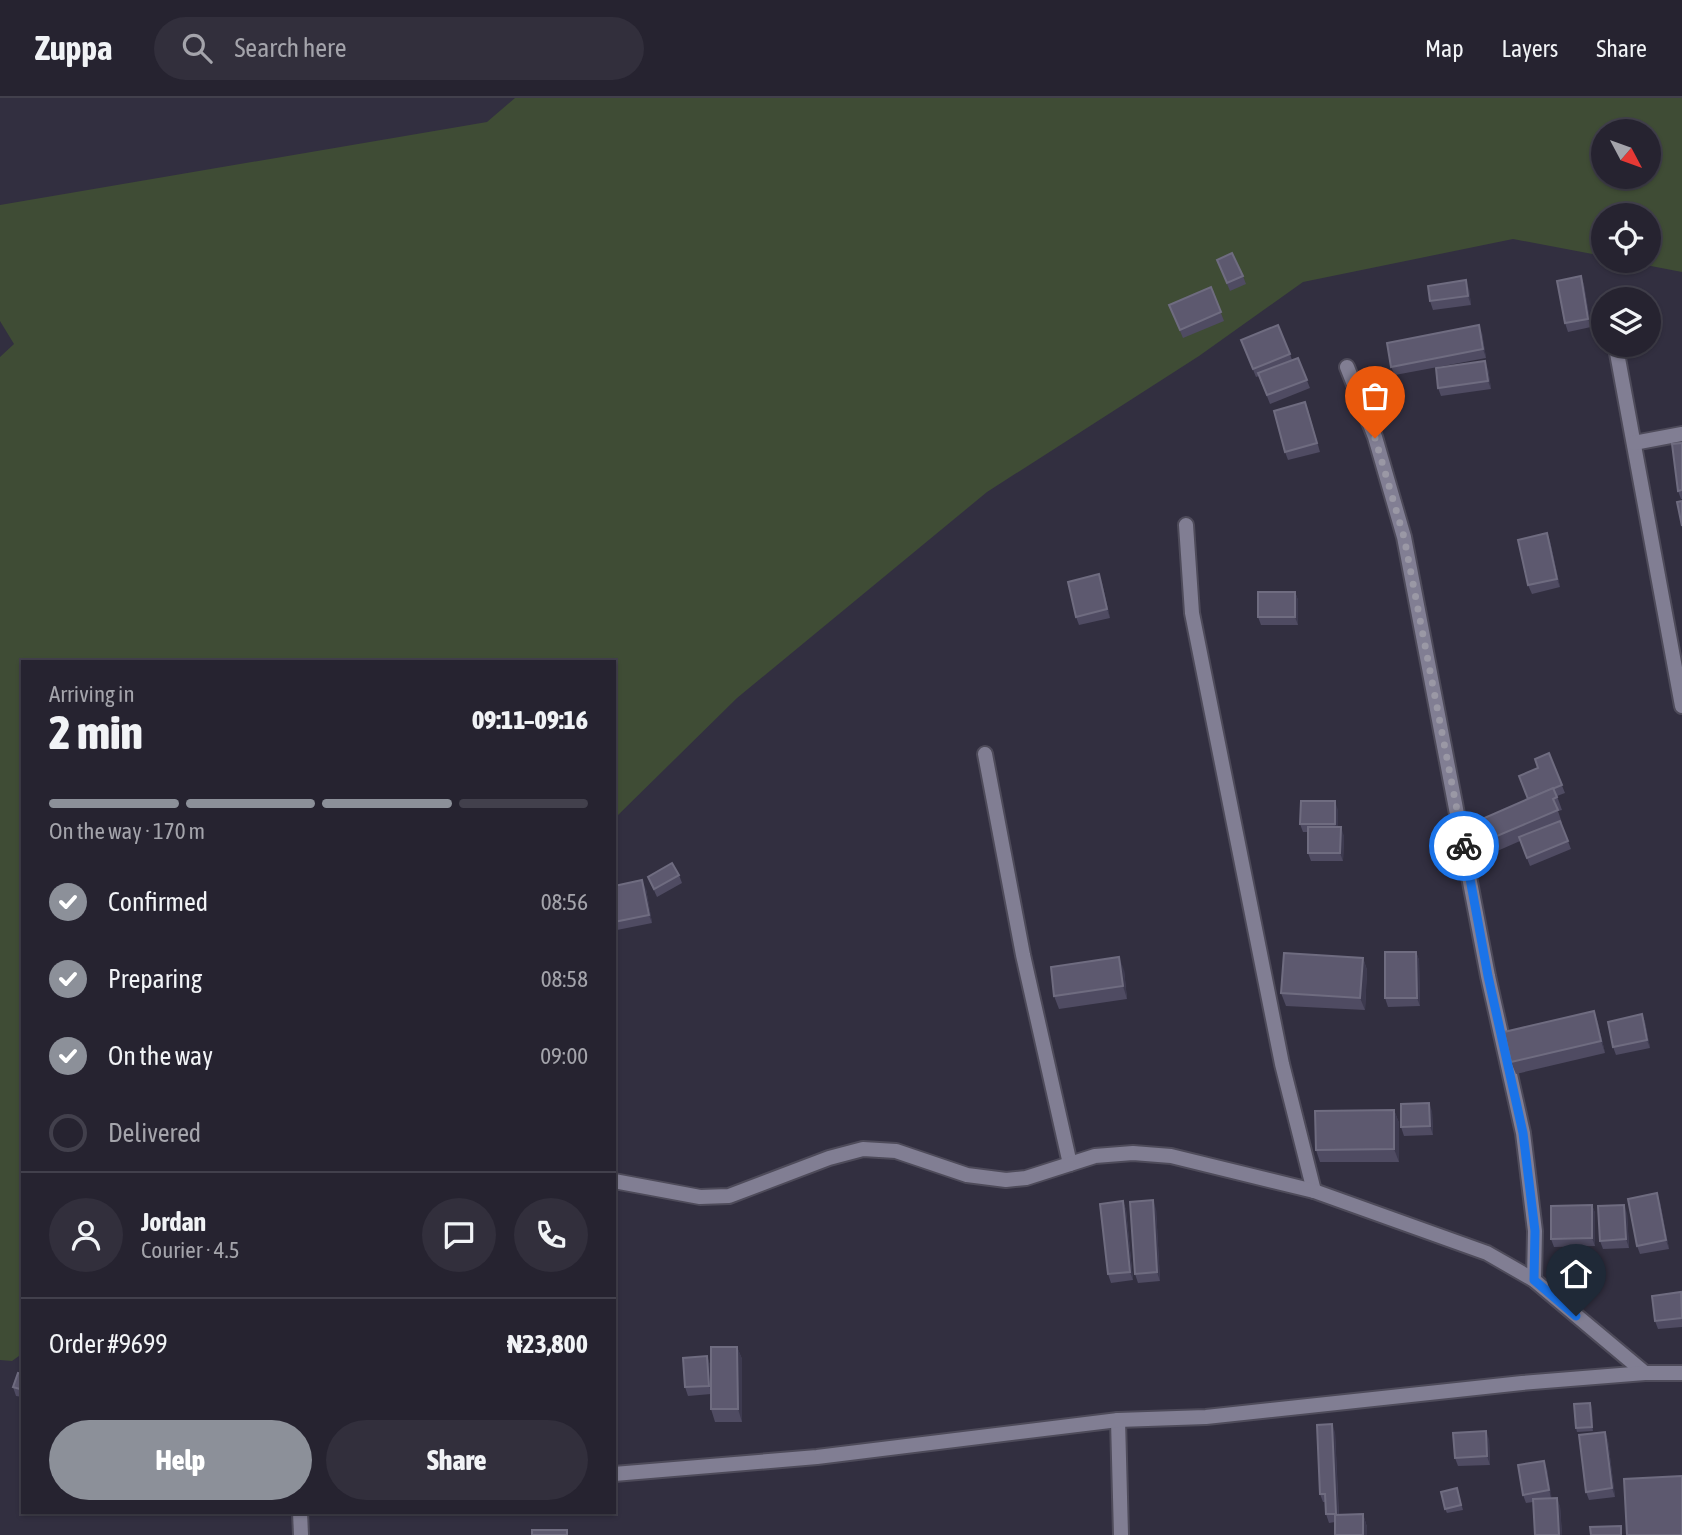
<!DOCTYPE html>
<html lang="en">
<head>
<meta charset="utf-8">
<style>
	:root { --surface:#262330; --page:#322f3c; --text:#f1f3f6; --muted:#a4a4ab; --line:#42404c; --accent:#8c9099 }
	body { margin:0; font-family:"Asap Condensed",sans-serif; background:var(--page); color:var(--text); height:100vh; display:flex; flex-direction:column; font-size:26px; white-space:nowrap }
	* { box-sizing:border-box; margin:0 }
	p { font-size:23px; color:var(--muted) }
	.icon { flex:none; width:38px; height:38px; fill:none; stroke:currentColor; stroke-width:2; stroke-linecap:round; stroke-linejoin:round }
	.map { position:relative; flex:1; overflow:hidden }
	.panel { position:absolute; left:21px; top:562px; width:595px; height:854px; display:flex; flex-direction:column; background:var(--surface); border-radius:0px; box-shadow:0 2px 5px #0004,0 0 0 2px var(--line) }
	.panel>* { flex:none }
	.needle { width:46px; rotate:131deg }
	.controls { position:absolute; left:1591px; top:21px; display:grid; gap:14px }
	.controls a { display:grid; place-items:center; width:70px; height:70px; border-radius:50%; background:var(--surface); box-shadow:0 2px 5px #0004,0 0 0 2px var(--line); font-size:35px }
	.pin { position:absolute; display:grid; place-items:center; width:60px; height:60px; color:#fff; margin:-72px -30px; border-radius:50% 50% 50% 0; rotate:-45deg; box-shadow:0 0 7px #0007 }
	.pin .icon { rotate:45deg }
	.courier { position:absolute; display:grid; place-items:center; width:70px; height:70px; margin:-35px; border:5px solid #1a73e8; border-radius:50%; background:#fff; color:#222; box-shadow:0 2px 9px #0007 }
	.overview em { font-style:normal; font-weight:800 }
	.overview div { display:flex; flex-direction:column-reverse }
	.overview { display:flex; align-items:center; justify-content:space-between; height:119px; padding:0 28px }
	h1 { font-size:46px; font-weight:800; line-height:52px }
	.bar { display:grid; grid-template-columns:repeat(4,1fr); gap:10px 7px; align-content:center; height:84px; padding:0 28px }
	.bar i { height:9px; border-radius:5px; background:var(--line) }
	.bar .current { background:var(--accent) }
	.bar p { grid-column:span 4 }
	.line { display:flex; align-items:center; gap:18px; padding:0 28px; border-top:2px solid var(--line) }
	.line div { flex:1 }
	.round { display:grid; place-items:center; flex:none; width:74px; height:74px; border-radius:37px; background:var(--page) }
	ol { padding:0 28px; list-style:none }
	li { display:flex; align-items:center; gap:21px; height:77px }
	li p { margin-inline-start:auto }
	li .icon { padding:7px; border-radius:50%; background:var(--accent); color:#fff; stroke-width:4 }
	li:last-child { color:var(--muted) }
	li i { width:38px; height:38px; border:4px solid var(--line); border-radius:50% }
	.button { display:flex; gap:14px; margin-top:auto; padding:14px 28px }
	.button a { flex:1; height:80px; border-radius:42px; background:var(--accent); color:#fff; font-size:28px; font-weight:800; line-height:80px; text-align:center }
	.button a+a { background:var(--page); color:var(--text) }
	header { display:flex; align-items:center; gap:42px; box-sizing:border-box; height:98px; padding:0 35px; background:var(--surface); border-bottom:2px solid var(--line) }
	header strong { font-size:33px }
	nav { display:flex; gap:38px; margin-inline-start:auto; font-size:24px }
	.search { width:490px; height:63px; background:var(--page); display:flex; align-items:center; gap:18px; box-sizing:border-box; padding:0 24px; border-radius:38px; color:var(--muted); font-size:26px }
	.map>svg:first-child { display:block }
</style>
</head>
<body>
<header>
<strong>Zuppa</strong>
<div class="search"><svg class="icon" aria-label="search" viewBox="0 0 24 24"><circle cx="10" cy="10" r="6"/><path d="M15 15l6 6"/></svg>Search here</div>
<nav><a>Map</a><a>Layers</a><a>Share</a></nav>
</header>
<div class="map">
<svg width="1682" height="1437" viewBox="0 0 1682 1437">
	<rect width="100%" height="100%" fill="#322f40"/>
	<path fill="#3f4c35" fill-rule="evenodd" d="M 515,0 L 1682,0 L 1682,174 L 1625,163 L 1648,163 L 1648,117 L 1603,117 L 1603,158 L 1513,141 L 1303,184 L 1199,258 L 987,394 L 737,600 L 614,721 L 614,564 L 23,564 L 23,1255 L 12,1263 L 0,1262 L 0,259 L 14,246 L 0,223 L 0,107 L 487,24 ZM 1603,33 L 1648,33 L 1648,79 L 1603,79 Z"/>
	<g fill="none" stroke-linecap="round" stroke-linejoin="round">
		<g stroke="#4e4b5a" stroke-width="18">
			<g id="minor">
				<path d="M 1617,255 L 1682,608"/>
				<path d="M 1347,269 L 1375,339 L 1404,439 L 1488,878 L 1523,1035 L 1535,1133 L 1534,1182"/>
				<path d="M 1634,345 L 1682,336"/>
				<path d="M 1186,427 L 1192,515 L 1282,966 L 1314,1093"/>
				<path d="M 985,656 L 1023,857 L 1070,1066"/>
				<path d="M 614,1083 L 700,1099 L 729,1098 L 829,1060 L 863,1051 L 896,1053 L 967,1077 L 1006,1082 L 1026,1080 L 1095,1058 L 1133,1055 L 1171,1058 L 1314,1093 L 1487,1155 L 1534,1182 L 1645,1275"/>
				<path d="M 1118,1322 L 1121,1437"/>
				<path d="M 614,1376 L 817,1359 L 1118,1322 L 1206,1319 L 1522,1285 L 1645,1275 L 1682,1275"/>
				<path d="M 300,1414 L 301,1437"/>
			</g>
		</g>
		<use href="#minor" stroke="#817e93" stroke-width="14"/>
	</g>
	<g fill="#4f4b62">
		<path d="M 1217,162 L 1243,178 L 1246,186 L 1230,193 Z"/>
		<path d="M 1581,178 L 1584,187 L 1591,229 L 1568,234 L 1565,225 Z"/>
		<path d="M 1211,189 L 1224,223 L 1183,240 L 1169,207 Z"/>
		<path d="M 1469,191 L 1471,207 L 1433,212 L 1430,203 Z"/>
		<path d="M 1482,235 L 1486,260 L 1395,277 L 1391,269 Z"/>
		<path d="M 1241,242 L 1290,256 L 1292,262 L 1298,260 L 1310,290 L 1270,306 L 1259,278 L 1256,279 Z"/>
		<path d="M 1488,271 L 1491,291 L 1441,298 L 1438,290 Z"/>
		<path d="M 1308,312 L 1320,354 L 1288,362 L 1285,354 Z"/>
		<path d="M 1682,345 L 1682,401 L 1681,401 L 1678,393 Z"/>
		<path d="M 1547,435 L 1550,443 L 1560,489 L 1532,496 L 1528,487 Z"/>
		<path d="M 1102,485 L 1110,520 L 1079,527 L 1076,519 Z"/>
		<path d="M 1295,494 L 1298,502 L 1298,527 L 1261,527 L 1258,519 Z"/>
		<path d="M 1549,655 L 1565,695 L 1557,698 L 1562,712 L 1558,713 L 1562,725 L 1561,725 L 1571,751 L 1530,768 L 1520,743 L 1495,754 L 1482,721 L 1528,701 L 1538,670 Z"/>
		<path d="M 1338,712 L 1338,729 L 1344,738 L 1343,763 L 1311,763 L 1308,755 L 1308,734 L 1303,734 L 1300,726 Z"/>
		<path d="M 679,777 L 682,785 L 657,799 L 648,779 Z"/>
		<path d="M 614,788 L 646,791 L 652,825 L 617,832 L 614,826 Z"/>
		<path d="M 1416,854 L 1419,862 L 1420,908 L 1388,909 L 1385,900 Z"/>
		<path d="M 1363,860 L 1367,872 L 1365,912 L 1286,908 L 1281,895 Z"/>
		<path d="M 1124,872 L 1127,901 L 1059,911 L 1054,898 Z"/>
		<path d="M 1594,913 L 1598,925 L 1605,955 L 1516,976 L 1511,964 Z"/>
		<path d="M 1642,916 L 1645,924 L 1650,950 L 1616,957 L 1613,949 Z"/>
		<path d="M 1394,1012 L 1399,1025 L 1399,1064 L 1320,1064 L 1316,1052 Z"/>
		<path d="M 1432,1013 L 1433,1037 L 1404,1038 L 1401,1029 Z"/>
		<path d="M 1123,1103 L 1126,1112 L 1133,1182 L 1111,1185 L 1108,1176 Z"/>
		<path d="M 1660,1104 L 1669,1151 L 1640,1156 L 1637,1148 Z"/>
		<path d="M 1592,1107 L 1595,1115 L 1595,1148 L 1554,1149 L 1551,1141 Z"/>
		<path d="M 1156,1111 L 1160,1183 L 1138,1185 L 1135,1176 Z"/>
		<path d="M 1627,1115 L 1629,1150 L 1603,1151 L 1600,1143 Z"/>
		<path d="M 1682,1196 L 1682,1229 L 1658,1231 L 1655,1223 Z"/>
		<path d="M 737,1249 L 742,1261 L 742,1324 L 715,1324 L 711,1311 L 711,1296 L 688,1298 L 685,1289 L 707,1258 L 710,1267 Z"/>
		<path d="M 23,1276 L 23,1299 L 16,1298 L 13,1289 Z"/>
		<path d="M 1592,1309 L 1593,1333 L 1577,1334 L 1576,1330 Z"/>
		<path d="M 1335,1334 L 1339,1417 L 1363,1416 L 1367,1429 L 1367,1437 L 1335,1437 L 1335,1424 L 1329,1425 L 1326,1416 L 1325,1404 L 1323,1404 L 1320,1396 Z"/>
		<path d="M 1605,1334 L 1608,1343 L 1615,1399 L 1589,1402 L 1586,1394 Z"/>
		<path d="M 1489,1341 L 1490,1367 L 1458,1368 L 1455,1360 Z"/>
		<path d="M 1547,1371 L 1551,1400 L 1560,1408 L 1562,1437 L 1535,1437 L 1533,1404 L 1526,1405 L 1523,1397 Z"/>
		<path d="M 1457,1390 L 1463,1412 L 1447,1415 L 1445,1411 Z"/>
	</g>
	<g fill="#3d3a4f">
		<path d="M 1581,178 L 1584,187 L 1591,229 L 1588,221 Z"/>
		<path d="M 1466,182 L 1469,191 L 1471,207 L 1468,198 Z"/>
		<path d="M 1479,227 L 1482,235 L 1486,260 L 1483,251 Z"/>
		<path d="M 1485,263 L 1488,271 L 1491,291 L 1488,283 Z"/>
		<path d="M 1547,435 L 1550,443 L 1560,489 L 1557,481 Z"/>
		<path d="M 1099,476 L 1102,485 L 1110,520 L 1107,511 Z"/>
		<path d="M 1295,494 L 1298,502 L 1298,527 L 1295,519 Z"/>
		<path d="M 1335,703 L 1338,712 L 1338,735 L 1335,726 Z"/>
		<path d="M 1341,729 L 1344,738 L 1343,763 L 1340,755 Z"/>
		<path d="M 642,782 L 646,791 L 652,825 L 649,817 Z"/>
		<path d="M 1416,854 L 1419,862 L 1420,908 L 1417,900 Z"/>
		<path d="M 1119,859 L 1124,872 L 1127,901 L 1123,888 Z"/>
		<path d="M 1363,860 L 1367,872 L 1365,912 L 1360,900 Z"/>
		<path d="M 1594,913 L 1598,925 L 1605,955 L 1601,943 Z"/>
		<path d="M 1642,916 L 1645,924 L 1650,950 L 1647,942 Z"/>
		<path d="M 1429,1005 L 1432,1013 L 1433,1037 L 1430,1028 Z"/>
		<path d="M 1394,1012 L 1399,1025 L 1399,1064 L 1394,1051 Z"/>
		<path d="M 1657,1095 L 1660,1104 L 1669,1151 L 1666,1142 Z"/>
		<path d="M 1153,1102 L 1156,1111 L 1160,1183 L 1157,1174 Z"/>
		<path d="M 1123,1103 L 1126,1112 L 1133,1182 L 1130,1174 Z"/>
		<path d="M 1592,1107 L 1595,1115 L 1595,1148 L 1592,1140 Z"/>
		<path d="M 1624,1107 L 1627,1115 L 1629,1150 L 1626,1141 Z"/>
		<path d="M 737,1249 L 742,1261 L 742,1324 L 738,1311 Z"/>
		<path d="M 707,1258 L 710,1267 L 712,1296 L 709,1288 Z"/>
		<path d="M 1590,1305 L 1592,1309 L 1593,1333 L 1592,1329 Z"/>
		<path d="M 1332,1326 L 1335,1334 L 1339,1424 L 1336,1416 Z"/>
		<path d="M 1486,1333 L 1489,1341 L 1490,1367 L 1487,1358 Z"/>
		<path d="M 1605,1334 L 1608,1343 L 1615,1399 L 1612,1390 Z"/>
		<path d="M 1544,1363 L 1547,1371 L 1552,1401 L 1549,1392 Z"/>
		<path d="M 1557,1400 L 1560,1408 L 1562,1437 L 1559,1437 Z"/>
		<path d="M 1363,1416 L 1367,1429 L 1367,1437 L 1363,1437 Z"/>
	</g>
	<g fill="#5d596f" stroke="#6f6c80" stroke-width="2">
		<path d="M 1232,155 L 1243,178 L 1227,185 L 1217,162 Z"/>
		<path d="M 1581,178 L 1588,221 L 1565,225 L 1557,183 Z"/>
		<path d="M 1466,182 L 1468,198 L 1430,203 L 1428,188 Z"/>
		<path d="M 1211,189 L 1221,214 L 1180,232 L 1169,207 Z"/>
		<path d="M 1278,227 L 1290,256 L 1253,271 L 1241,242 Z"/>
		<path d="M 1479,227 L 1483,251 L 1391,269 L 1387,245 Z"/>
		<path d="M 1298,260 L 1307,282 L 1267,297 L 1258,275 Z"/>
		<path d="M 1485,263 L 1488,283 L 1438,290 L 1436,270 Z"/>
		<path d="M 1305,304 L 1317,345 L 1285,354 L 1274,313 Z"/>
		<path d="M 1682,345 L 1682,392 L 1678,393 L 1672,346 Z"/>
		<path d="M 1682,403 L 1682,428 L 1677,404 Z"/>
		<path d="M 1547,435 L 1557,481 L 1528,487 L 1518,442 Z"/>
		<path d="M 1099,476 L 1107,511 L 1076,519 L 1068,484 Z"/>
		<rect x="1258" y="494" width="37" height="25"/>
		<path d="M 1549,655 L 1562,687 L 1528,701 L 1519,678 L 1538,670 L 1535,661 Z"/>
		<path d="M 1553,690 L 1557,699 L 1553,701 L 1558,712 L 1490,741 L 1482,721 Z"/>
		<path d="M 1301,703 L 1335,703 L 1335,726 L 1300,726 Z"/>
		<path d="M 1560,723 L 1568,743 L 1527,760 L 1519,739 Z"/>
		<path d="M 1308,729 L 1341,729 L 1340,755 L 1308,755 Z"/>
		<path d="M 672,765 L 679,777 L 654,791 L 648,779 Z"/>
		<path d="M 642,782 L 649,817 L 614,824 L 614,788 Z"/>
		<path d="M 1385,854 L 1416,854 L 1417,900 L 1385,900 Z"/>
		<path d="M 1284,855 L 1363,860 L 1360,900 L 1281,895 Z"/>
		<path d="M 1119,859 L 1123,888 L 1054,898 L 1051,869 Z"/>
		<path d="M 1594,913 L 1601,943 L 1511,964 L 1504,934 Z"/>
		<path d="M 1642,916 L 1647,942 L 1613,949 L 1608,924 Z"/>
		<path d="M 1429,1005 L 1430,1028 L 1401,1029 L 1401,1006 Z"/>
		<path d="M 1394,1012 L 1394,1051 L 1316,1052 L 1315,1013 Z"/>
		<path d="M 1657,1095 L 1666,1142 L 1637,1148 L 1628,1101 Z"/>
		<path d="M 1153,1102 L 1157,1174 L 1135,1176 L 1130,1104 Z"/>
		<path d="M 1123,1103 L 1130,1174 L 1108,1176 L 1100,1106 Z"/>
		<path d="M 1592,1107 L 1592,1140 L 1551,1141 L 1551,1108 Z"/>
		<path d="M 1624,1107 L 1626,1141 L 1600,1143 L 1598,1108 Z"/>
		<path d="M 1681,1194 L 1682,1220 L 1655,1223 L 1652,1198 Z"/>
		<path d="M 711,1249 L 737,1249 L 738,1311 L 711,1311 Z"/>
		<path d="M 707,1258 L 709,1288 L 685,1289 L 683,1260 Z"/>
		<path d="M 18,1275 L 23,1276 L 23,1292 L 13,1289 Z"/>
		<path d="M 1590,1305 L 1592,1329 L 1576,1330 L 1574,1306 Z"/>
		<path d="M 1332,1326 L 1336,1416 L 1326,1416 L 1325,1396 L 1320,1396 L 1317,1327 Z"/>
		<path d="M 1486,1333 L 1487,1358 L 1455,1360 L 1453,1335 Z"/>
		<path d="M 1605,1334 L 1612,1390 L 1586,1394 L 1579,1337 Z"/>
		<path d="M 1544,1363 L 1549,1392 L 1523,1397 L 1518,1367 Z"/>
		<path d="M 1682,1378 L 1682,1437 L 1627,1437 L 1624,1381 Z"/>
		<path d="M 1457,1390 L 1461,1407 L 1445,1411 L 1441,1394 Z"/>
		<path d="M 1557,1400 L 1559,1437 L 1535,1437 L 1533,1401 Z"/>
		<path d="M 1363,1416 L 1363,1437 L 1335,1437 L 1335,1417 Z"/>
		<path d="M 1621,1428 L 1621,1437 L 1591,1437 L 1590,1429 Z"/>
		<rect x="532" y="1432" width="35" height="5"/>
	</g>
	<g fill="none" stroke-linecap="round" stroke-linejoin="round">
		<path stroke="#9a98a5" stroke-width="7" stroke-dasharray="0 12.6" d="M 1375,340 L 1404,439 L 1464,748"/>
		<path stroke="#1a73e8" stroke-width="9" d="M 1464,748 L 1488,878 L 1523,1035 L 1535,1133 L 1534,1182 L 1576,1218"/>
	</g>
</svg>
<div class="controls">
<a><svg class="needle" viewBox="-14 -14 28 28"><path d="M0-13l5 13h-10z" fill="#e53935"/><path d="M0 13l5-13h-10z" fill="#a4a4ab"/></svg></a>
<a><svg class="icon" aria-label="locate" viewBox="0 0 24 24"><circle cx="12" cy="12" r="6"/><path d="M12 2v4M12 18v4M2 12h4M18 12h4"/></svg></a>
<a><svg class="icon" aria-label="layers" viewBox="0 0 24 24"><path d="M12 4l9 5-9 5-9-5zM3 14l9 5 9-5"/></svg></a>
</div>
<div class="pin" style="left:1375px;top:340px;background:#ea580c"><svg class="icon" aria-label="bag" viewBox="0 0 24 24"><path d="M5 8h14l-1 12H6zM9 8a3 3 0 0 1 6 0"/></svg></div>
<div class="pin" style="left:1576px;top:1218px;background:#1f2937"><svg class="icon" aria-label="home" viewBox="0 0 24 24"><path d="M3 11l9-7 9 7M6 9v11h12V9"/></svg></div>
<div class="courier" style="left:1464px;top:748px"><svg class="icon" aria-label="bike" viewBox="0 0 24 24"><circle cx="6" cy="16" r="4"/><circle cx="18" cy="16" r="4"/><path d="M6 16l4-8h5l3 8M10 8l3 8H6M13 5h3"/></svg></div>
<section class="panel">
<div class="overview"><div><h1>2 min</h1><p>Arriving in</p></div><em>09:11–09:16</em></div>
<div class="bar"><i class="current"></i><i class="current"></i><i class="current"></i><i></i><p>On the way · 170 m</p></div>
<ol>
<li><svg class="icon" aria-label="check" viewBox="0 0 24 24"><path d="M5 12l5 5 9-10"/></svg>Confirmed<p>08:56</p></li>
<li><svg class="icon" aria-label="check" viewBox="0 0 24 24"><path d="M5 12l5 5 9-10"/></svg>Preparing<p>08:58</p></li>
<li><svg class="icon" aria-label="check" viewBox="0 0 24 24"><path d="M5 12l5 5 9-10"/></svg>On the way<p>09:00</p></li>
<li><i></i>Delivered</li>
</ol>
<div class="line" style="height:126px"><a class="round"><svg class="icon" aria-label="person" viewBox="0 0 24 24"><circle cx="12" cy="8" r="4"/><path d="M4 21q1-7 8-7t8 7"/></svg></a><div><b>Jordan</b><p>Courier · 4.5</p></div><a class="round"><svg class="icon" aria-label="chat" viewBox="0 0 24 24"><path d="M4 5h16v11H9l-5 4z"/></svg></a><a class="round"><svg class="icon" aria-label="phone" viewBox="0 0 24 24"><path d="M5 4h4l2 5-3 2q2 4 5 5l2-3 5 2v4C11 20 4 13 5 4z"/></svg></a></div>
<div class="line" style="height:91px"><div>Order #9699</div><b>₦23,800</b></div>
<div class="button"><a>Help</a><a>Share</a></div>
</section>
</div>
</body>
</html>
